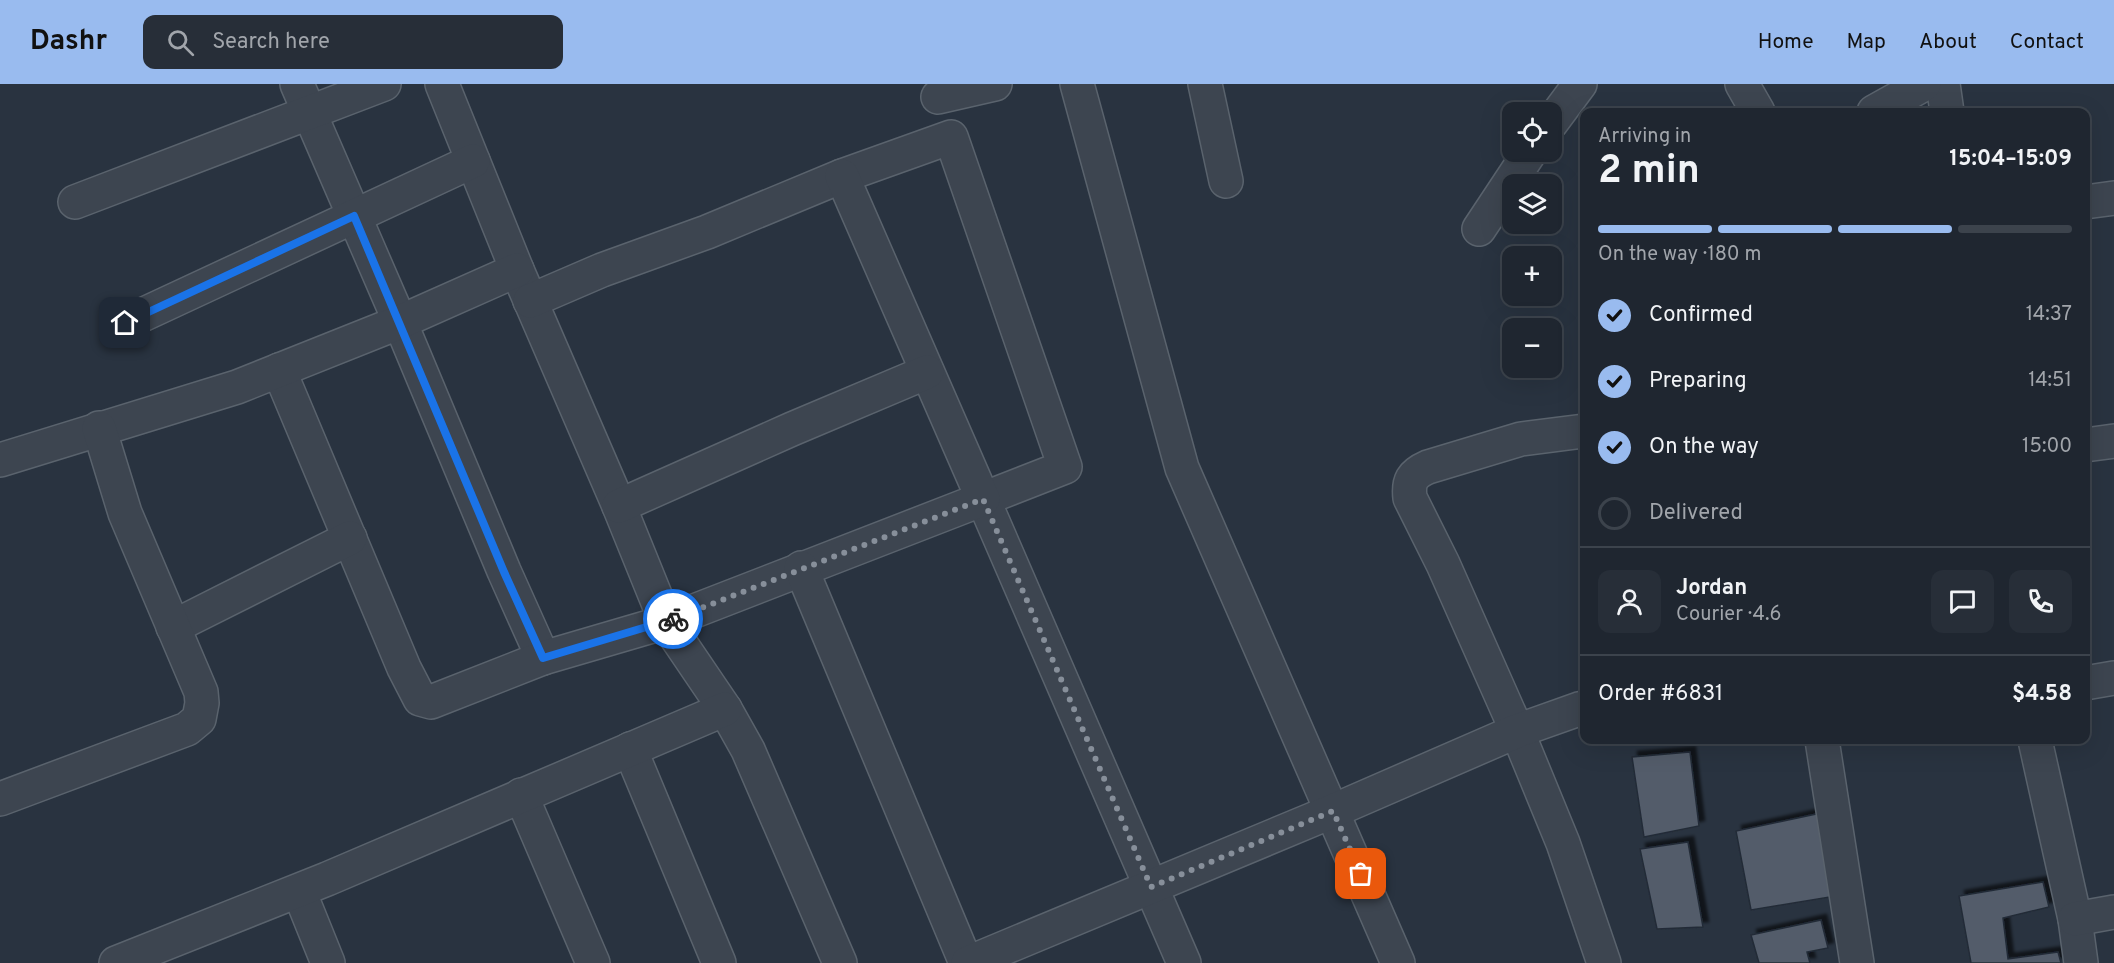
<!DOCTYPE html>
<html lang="en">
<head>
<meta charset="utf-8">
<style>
	:root { --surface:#1f2630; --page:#272e38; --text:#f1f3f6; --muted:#a1a5ab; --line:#3c434c; --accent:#99bbef }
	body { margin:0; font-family:Overpass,sans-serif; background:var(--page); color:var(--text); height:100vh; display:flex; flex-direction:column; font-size:22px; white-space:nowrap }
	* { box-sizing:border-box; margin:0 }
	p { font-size:20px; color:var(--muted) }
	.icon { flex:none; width:33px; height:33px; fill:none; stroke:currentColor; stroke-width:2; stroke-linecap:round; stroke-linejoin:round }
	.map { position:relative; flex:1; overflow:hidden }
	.drawer { position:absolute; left:1580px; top:24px; width:510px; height:636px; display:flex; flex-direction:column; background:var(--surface); border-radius:12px; box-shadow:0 6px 24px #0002,0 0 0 2px var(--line) }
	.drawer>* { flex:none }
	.buttons { position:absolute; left:1502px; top:18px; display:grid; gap:12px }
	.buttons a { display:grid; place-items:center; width:60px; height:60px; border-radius:12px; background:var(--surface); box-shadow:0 6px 24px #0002,0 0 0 2px var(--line); font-size:30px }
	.pin { position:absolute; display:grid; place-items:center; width:51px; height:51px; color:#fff; margin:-26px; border-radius:12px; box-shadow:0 3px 9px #0006 }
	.courier { position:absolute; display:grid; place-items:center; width:60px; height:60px; margin:-30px; border:4px solid #1a73e8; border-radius:50%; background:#fff; color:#222; box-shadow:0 2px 8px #0007 }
	.headline em { font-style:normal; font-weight:700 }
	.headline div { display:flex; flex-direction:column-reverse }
	.headline { display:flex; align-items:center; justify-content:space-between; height:102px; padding:0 18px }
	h1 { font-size:39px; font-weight:700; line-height:45px }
	.bar { display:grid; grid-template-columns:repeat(4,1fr); gap:9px 6px; align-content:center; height:72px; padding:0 18px }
	.bar i { height:8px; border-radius:4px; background:var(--line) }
	.bar .selected { background:var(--accent) }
	.bar p { grid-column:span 4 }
	.line { display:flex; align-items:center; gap:15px; padding:0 18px; border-top:2px solid var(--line) }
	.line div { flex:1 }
	.round { display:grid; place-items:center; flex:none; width:63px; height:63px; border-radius:12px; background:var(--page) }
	ol { padding:0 18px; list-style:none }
	li { display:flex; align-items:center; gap:18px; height:66px }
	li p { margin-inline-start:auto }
	li .icon { padding:6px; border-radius:50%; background:var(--accent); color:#111; stroke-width:4 }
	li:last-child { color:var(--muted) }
	li i { width:33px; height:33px; border:3px solid var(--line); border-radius:50% }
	header { display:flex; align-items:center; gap:36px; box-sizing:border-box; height:84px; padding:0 30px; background:var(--accent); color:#111 }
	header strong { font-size:28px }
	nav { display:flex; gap:33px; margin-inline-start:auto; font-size:21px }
	.search { width:420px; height:54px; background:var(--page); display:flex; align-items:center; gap:15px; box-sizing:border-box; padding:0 21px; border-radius:12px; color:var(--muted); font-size:22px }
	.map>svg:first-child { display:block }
</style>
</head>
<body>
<header>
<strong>Dashr</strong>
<div class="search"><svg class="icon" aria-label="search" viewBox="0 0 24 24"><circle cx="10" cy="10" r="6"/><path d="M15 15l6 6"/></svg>Search here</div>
<nav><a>Home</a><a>Map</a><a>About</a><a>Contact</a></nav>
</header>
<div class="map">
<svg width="2114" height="879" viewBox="0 0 2114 879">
	<defs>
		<filter id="shadow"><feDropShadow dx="5.5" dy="-5.5" stdDeviation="1.5" flood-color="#0009"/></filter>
	</defs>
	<rect width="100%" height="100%" fill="#293340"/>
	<g fill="#525c6a" stroke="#232c37" stroke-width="1.5" filter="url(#shadow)">
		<path d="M 1690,668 L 1699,742 L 1644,753 L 1632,673 Z"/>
		<path d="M 1821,729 L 1830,813 L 1751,826 L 1736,747 Z"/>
		<path d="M 1688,758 L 1703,843 L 1657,845 L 1640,765 Z"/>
		<path d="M 2043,798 L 2049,823 L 2003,834 L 2008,875 L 2058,868 L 2061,879 L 1971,879 L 1959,812 Z"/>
		<path d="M 1821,836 L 1828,864 L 1807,868 L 1810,879 L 1759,879 L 1751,851 Z"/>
	</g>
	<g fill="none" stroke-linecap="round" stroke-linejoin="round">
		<g stroke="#5a636d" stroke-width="36">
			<g id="minor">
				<path d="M 297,0 L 400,238 L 504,487 L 543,574"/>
				<path d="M 442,0 L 517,186 L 619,422 L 666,538 L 725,625 L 748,666 L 840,879"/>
				<path d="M 1077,0 L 1182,384 L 1398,879"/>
				<path d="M 1205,0 L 1226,97"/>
				<path d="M 1742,0 L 1758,28"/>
				<path d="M 1943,0 L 1947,28"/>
				<path d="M 938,13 L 995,0"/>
				<path d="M 1874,28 L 1924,0"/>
				<path d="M 1551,39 L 1580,0"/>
				<path d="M 75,118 L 384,0"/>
				<path d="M 2085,118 L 2114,114"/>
				<path d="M 1479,145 L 1530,68"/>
				<path d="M 530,217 L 602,186 L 707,148 L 842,92 L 951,53 L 1065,383 L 983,415 L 1184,879"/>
				<path d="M 125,239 L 473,77"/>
				<path d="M 279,286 L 404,584 L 420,615 L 431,618 L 543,574 L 666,538 L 983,415 L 842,92"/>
				<path d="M 1584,347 L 1521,355 L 1428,383 C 1412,390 1408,397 1410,414 L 1443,480 L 1517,647 L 1563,759 L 1604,879"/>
				<path d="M 2085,361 L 2114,357"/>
				<path d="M 0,376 L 237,303 L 400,238 L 517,186"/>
				<path d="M 619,422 L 792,345 L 927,288"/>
				<path d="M 801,484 L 966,879"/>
				<path d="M 173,543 L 350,454"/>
				<path d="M 2085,599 L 2114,594"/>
				<path d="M 1822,656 L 1857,879"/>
				<path d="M 2035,656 L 2075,835 L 2081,879"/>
				<path d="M 630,665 L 719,879"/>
				<path d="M 521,711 L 593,879"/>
				<path d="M 0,715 L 187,645 L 199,635 L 202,619 L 201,608 L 125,429 L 99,344"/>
				<path d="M 299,807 L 328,879"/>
				<path d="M 2075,835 L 2114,828"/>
				<path d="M 116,879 L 327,795 L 725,625"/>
				<path d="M 968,879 L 1333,727 L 1517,647 L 1579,625 L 1584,624"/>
			</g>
		</g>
		<use href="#minor" stroke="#3d4550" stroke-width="33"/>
	</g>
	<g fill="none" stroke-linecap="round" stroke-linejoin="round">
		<path stroke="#878f9a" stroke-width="6" stroke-dasharray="0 10.8" d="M 673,535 L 983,415 L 1151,803 L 1333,727 L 1361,790"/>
		<path stroke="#1a73e8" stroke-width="8" d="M 125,239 L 354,132 L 504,488 L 543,574 L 673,535"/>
	</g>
</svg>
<div class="buttons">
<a><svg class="icon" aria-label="locate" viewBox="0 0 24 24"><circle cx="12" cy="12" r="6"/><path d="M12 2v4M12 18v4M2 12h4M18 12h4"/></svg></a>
<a><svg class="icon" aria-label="layers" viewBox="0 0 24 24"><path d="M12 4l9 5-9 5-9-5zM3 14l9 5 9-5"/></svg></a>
<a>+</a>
<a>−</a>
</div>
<div class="pin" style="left:1361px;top:790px;background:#ea580c"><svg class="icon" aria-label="bag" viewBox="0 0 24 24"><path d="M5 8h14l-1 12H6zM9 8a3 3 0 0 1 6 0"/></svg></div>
<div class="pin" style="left:125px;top:239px;background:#1f2937"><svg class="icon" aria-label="home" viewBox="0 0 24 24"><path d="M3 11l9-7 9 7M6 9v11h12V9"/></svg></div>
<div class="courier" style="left:673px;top:535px"><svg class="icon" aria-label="bike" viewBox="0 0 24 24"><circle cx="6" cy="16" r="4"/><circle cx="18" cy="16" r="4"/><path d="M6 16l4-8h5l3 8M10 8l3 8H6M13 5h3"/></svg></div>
<section class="drawer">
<div class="headline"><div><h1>2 min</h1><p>Arriving in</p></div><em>15:04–15:09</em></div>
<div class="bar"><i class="selected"></i><i class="selected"></i><i class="selected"></i><i></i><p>On the way · 180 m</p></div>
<ol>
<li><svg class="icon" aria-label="check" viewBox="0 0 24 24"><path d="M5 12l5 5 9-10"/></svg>Confirmed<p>14:37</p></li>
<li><svg class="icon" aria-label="check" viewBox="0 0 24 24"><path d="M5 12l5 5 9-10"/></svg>Preparing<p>14:51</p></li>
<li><svg class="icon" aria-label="check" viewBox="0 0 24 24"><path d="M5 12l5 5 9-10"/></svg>On the way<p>15:00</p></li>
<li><i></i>Delivered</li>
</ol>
<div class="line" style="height:108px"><a class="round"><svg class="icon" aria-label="person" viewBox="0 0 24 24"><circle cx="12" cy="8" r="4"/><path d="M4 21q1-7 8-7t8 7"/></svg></a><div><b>Jordan</b><p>Courier · 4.6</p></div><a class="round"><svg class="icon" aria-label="chat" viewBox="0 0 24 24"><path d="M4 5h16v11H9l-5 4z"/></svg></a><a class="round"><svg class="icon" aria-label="phone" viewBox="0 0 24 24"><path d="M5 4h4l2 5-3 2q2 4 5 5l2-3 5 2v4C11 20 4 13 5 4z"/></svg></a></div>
<div class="line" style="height:78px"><div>Order #6831</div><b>$4.58</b></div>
</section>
</div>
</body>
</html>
